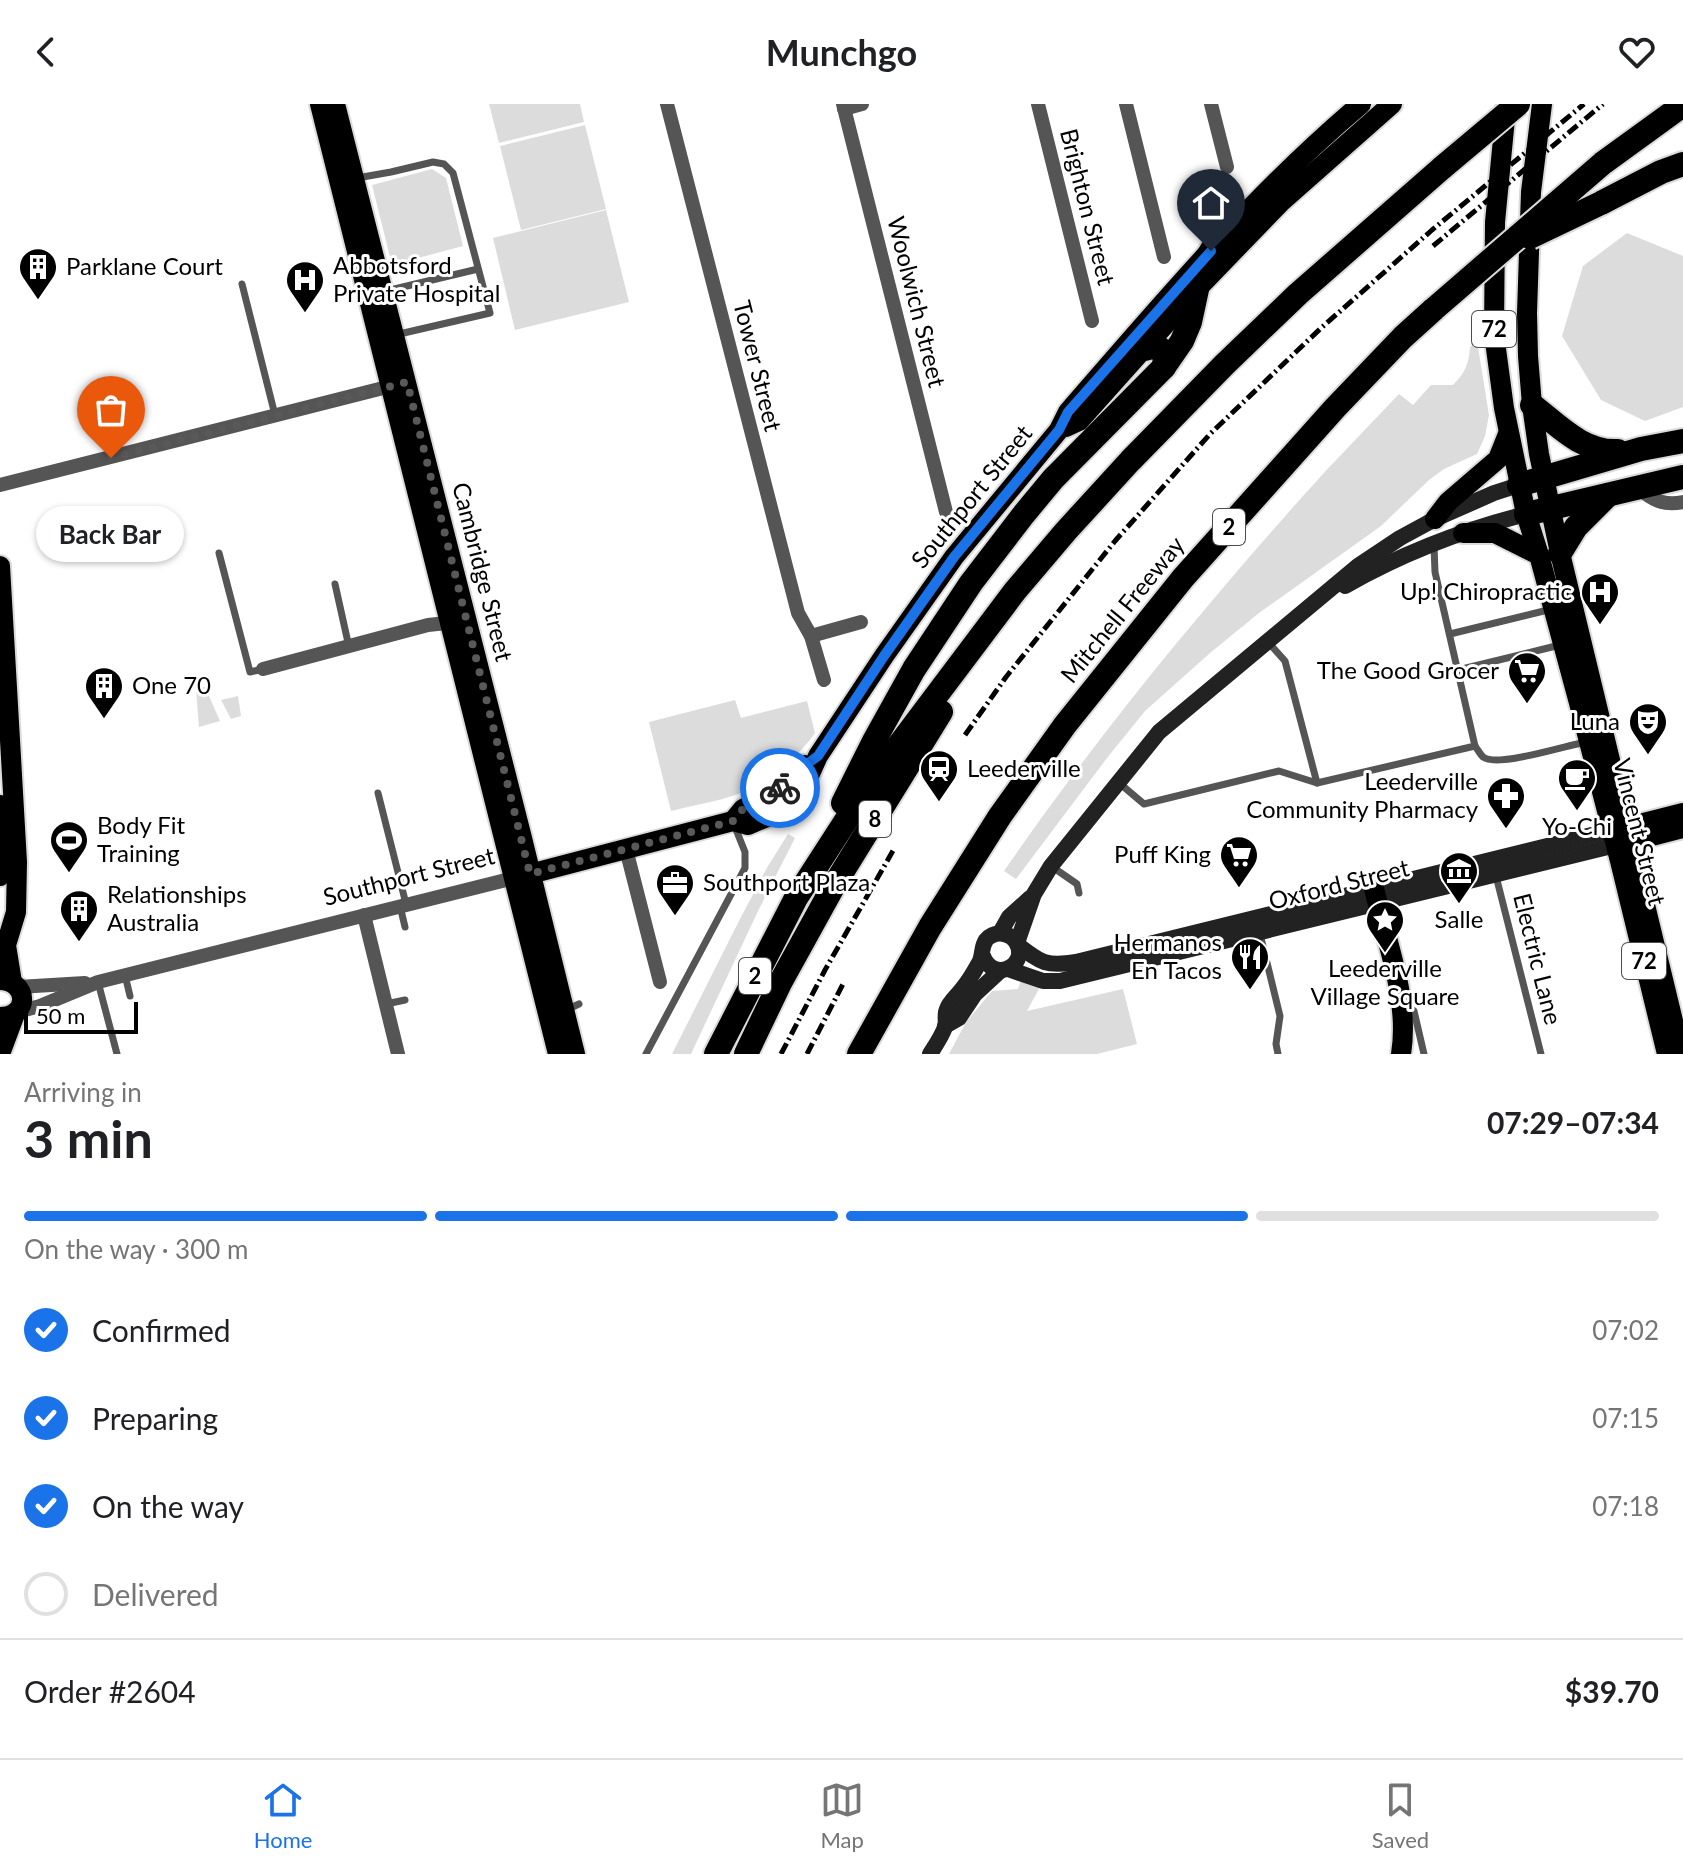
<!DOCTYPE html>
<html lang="en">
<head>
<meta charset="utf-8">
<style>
	:root { --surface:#fff; --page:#f2f2f2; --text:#202124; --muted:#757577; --line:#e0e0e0; --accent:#1a73e8 }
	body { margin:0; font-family:Lato,sans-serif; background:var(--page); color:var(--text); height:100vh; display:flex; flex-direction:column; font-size:30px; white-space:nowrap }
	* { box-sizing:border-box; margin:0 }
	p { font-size:26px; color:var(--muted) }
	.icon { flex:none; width:44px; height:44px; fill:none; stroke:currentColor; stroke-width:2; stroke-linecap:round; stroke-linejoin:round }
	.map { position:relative; height:950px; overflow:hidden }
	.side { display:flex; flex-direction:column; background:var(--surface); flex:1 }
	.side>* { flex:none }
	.scale { position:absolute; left:24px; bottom:20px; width:114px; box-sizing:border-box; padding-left:8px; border:4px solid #000; border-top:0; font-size:22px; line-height:28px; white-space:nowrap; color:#000; -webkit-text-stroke:6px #fff; paint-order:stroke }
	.pin { position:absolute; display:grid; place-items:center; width:68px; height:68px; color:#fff; margin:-82px -34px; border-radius:50% 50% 50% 0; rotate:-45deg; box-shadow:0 0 8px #0007 }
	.pin .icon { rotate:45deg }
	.courier { position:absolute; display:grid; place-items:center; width:80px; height:80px; margin:-40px; border:6px solid #1a73e8; border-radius:50%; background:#fff; color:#222; box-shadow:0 2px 10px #0007 }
	.bubble { position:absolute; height:56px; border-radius:28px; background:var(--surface); box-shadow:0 2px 6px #0004; font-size:26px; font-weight:700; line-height:56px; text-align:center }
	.summary em { font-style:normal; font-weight:700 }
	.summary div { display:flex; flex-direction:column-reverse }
	.summary { display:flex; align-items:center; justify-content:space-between; height:136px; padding:0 24px }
	h1 { font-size:52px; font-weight:700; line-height:60px }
	.bar { display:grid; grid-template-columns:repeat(4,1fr); gap:12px 8px; align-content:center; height:96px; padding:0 24px }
	.bar i { height:10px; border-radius:6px; background:var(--line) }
	.bar .selected { background:var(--accent) }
	.bar p { grid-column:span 4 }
	.line { display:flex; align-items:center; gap:20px; padding:0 24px; border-top:2px solid var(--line) }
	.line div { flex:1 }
	ol { padding:0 24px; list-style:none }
	li { display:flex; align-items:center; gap:24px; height:88px }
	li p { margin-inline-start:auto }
	li .icon { padding:8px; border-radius:50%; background:var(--accent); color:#fff; stroke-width:4 }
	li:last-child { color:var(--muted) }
	li i { width:44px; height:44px; border:4px solid var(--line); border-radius:50% }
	header { display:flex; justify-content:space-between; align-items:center; height:104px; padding:0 24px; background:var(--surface); font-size:36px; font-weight:700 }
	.menu { display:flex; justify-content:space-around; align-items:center; height:112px; border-top:2px solid var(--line); background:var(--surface); font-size:22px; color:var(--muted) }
	.menu a { display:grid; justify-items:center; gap:4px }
	.menu .selected { color:var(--accent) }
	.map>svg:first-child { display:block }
</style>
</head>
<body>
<header><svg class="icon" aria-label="back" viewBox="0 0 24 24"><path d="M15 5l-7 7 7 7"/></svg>Munchgo<svg class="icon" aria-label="heart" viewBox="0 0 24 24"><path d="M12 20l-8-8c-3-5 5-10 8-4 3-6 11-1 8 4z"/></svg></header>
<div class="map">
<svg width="1683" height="950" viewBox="0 0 1683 950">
	<rect width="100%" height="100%" fill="#fff"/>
	<g fill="#dcdcdc">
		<path d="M 489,0 L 580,0 L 584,18 L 499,39 Z"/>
		<path d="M 585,21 L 606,105 L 521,126 L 500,42 Z"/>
		<path d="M 432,65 L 446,74 L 463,142 L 392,161 L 372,81 Z"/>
		<path d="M 606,106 L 629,198 L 515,226 L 493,134 Z"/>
		<path d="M 1627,129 L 1683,152 L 1683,303 L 1645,317 L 1601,296 L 1562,232 L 1583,162 Z"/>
		<path d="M 1477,237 L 1489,311 L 1485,332 L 1477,350 L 1444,365 L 1429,376 L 1381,422 L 1259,509 L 1210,549 L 1145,607 L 1107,654 L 1016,775 L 1004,767 C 1095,635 1197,511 1303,392 C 1334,357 1367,324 1399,290 L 1413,301 L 1431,281 L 1453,281 C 1465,269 1469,260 1470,243 Z"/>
		<path d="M 205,583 L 220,617 L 199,623 L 196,585 Z"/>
		<path d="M 238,592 L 241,612 L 231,615 L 221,596 Z"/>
		<path d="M 735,596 L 741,614 L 807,597 L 815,629 C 796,655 769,679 738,690 C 717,698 693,701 671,707 L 649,618 Z"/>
		<path d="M 788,730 L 795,734 L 758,807 L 691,950 L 672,950 L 740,815 L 768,762 Z"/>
		<path d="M 1021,876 L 1040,883 L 1027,907 L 1123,885 L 1137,940 L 1097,950 L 949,950 L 966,918 L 992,887 L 1018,885 Z"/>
	</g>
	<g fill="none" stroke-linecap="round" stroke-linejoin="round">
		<g stroke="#dbdbdb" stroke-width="24">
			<g id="primary">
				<path d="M 320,0 L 558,950"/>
				<path d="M 335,0 L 521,730 L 575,950"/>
				<path d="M 1542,0 L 1531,88 L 1527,209 L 1528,252 L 1532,301 L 1539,350 L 1560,449 L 1681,950"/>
				<path d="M 1506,4 L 1495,118 L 1494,230 L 1504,304 L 1526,410 L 1539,451 L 1579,599 L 1620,757 L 1667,950"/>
				<path d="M 1066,323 L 1079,317 L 1195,187 L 1281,98 L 1392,0"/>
				<path d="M 1435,415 L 1448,398 L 1498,355 L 1508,330"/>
				<path d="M 1463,429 L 1495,429 L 1539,451"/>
				<path d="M 0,462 L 17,758 L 16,808 L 6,841 L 12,878"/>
				<path d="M 733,717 L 743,705 L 779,685 L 805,661"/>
				<path d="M 1616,726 L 1683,709"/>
				<path d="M 1617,741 L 1683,724"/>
				<path d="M 530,770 L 733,717 L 748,721 L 767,713 L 787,700 L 809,672 L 818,652 L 884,552 L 954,453 L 1059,326 L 1068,308 C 1161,201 1253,91 1361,0"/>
				<path d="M 0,772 L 2,760 L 1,701"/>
				<path d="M 1374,784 C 1386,838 1410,895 1401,950"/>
				<path d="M 0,876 C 29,877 30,913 0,913"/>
				<path d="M 0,950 L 15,910"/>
			</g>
		</g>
		<g stroke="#dbdbdb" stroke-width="28">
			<g id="highway">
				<path d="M 1603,59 L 1683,1"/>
				<path d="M 1601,99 L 1661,68 L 1683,60"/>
				<path d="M 1145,245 L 1156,242 C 1166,247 1165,252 1164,263"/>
				<path d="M 1532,301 C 1558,321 1583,349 1618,347"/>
				<path d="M 1519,381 L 1641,345 L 1683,337"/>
				<path d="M 1526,410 L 1683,373"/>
				<path d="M 1560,449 L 1576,423 L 1608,391"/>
				<path d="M 843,699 L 874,637 L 914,565 L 971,479 L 1024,410 L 1053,375 L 1164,263 L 1182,237 L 1190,218 L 1201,167 L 1211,147"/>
				<path d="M 716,950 L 796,794 L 856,701 L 896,645 L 1015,487 L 1066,427 L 1130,357 L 1225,260 L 1298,190 L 1443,63"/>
				<path d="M 746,950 L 780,879 L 833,783 L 941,608"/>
				<path d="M 859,950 L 930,823 L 1000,712 L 1065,621 L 1183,474 L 1335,304 L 1403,233 L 1434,205"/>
			</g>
		</g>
		<g stroke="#555" stroke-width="7">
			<path d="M 357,74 L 391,68 L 433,58 L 444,60 L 453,69 L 490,209 L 395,231"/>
			<path d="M 242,180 L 275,311"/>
			<path d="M 386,187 L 478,165"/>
			<path d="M 219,449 L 250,568 L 263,565"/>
			<path d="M 335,480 L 349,543"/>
			<path d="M 1450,530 L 1552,505"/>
			<path d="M 1268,538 L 1285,557 L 1317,679"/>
			<path d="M 1458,566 L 1560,541"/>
			<path d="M 1475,642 C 1478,646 1480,650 1483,653 C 1498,664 1566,641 1587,638"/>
			<path d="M 1118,678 L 1144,700 L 1279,667 L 1317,679 L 1475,642 L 1435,468 L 1434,442"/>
			<path d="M 378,689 L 406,800"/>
			<path d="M 1051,762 L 1077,780 L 1079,789"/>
			<path d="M 1496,772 L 1541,950"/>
			<path d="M 400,802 L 405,823"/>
			<path d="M 1260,830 L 1280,912 L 1276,940 L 1278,950"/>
			<path d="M 125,871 L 130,892"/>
			<path d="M 98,878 L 117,950"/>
			<path d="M 1405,898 L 1414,907 L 1424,950"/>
			<path d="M 386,900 L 405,896"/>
			<path d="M 566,906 L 579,900"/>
			<path d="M 646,950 L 745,764 L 745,748 L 735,723"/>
		</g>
		<g stroke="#555" stroke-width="14">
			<path d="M 667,0 L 798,509 L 811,532 L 824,576"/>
			<path d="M 843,0 L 946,408"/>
			<path d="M 1038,0 L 1092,217"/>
			<path d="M 1126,0 L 1164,153"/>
			<path d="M 1211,0 L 1227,63"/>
			<path d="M 844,5 L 862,0"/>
			<path d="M 0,381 L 399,280"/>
			<path d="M 1637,383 C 1652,396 1663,402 1683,398"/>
			<path d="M 811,532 L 861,518"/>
			<path d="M 263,565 L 428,521 L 456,518"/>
			<path d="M 626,745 L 660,878"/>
			<path d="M 364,811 L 398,950"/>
			<path d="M 18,883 L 85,879"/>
			<path d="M 17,908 L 40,902 L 98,878 L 522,772"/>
		</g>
		<g stroke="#222" stroke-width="16">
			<path d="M 1345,482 C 1401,450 1463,426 1526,410"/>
			<path d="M 1000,829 L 1009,813 L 1030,794"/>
			<path d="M 1017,839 L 1034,790 L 1051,762 L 1159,628 L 1358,462 L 1400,434 L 1435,415 L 1494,389 L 1519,381"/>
			<path d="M 1018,841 C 1041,859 1047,863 1076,858 L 1612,726"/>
			<path d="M 1008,865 L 1043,877 L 1060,877 L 1616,741"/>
			<path d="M 945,922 L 959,914 L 975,890 L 1001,866"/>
			<path d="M 930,950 C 935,942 942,932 945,923 C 947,917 944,910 947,905 C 949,898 958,891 962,885 C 969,877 974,868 979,859 C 983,852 981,843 986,836 C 995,826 1011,828 1017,840 C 1028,862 993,879 983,852"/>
		</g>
		<use href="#primary" stroke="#000" stroke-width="20"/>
		<use href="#highway" stroke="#000" stroke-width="24"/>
		<g stroke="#000" stroke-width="5" stroke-dasharray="12 4 2 4" stroke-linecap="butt">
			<path d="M 1433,142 L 1603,0"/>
			<path d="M 965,631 L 1006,573 L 1115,437 L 1210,330 L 1320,225 L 1432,126 L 1584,0"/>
			<path d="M 781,950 L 825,866 L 894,745"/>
			<path d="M 807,950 L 844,878"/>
		</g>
		<g stroke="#dbdbdb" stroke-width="28" stroke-linecap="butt">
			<g id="highway-bridge">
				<path d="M 1443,63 L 1518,0"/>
				<path d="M 1530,133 L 1601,99"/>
				<path d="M 1434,205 L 1603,59"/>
			</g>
		</g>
		<use href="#highway-bridge" stroke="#000" stroke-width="24"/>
	</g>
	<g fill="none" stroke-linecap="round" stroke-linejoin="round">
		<path stroke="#595959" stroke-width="8" stroke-dasharray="0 14.4" d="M 111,354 L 407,278 L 530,770 L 733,717 L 743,705 L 780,684"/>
		<path stroke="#1a73e8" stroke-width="10" d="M 780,684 L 800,665 L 818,652 L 884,552 L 954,453 L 1059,326 L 1068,308 L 1211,147"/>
	</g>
	<defs>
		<g id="building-pin" transform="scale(2)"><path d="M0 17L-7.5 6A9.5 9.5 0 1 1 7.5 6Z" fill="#000" stroke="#fff"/><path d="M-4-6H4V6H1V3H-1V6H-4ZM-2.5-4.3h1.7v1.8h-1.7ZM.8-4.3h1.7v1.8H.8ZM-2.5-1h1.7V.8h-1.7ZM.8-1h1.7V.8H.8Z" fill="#fff"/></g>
		<g id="hospital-pin" transform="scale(2)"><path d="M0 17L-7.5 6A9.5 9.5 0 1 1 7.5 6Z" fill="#000" stroke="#fff"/><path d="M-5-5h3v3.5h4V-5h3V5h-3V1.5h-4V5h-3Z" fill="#fff"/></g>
		<g id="supermarket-pin" transform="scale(2)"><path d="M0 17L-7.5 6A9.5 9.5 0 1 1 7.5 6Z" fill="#000" stroke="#fff"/><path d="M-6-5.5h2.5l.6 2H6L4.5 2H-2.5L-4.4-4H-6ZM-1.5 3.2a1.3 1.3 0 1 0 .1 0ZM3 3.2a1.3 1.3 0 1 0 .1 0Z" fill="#fff"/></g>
		<g id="theatre-pin" transform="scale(2)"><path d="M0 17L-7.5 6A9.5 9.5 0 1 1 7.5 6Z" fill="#000" stroke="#fff"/><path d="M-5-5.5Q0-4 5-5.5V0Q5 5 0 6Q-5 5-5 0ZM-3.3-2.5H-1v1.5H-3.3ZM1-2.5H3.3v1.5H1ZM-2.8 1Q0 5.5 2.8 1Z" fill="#fff"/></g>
		<g id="station-pin" transform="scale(2)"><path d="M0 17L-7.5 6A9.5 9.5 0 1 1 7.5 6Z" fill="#000" stroke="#fff"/><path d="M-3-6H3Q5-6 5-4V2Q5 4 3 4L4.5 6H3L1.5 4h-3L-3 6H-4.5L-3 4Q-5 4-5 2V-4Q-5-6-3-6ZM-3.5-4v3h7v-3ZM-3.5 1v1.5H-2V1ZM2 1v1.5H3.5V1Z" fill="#fff"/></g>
		<g id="cafe-pin" transform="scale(2)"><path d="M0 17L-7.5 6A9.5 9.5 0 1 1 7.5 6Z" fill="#000" stroke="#fff"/><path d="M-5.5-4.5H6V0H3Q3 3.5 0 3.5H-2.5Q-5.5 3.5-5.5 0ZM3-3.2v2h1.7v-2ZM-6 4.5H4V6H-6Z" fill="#fff"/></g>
		<g id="pharmacy-pin" transform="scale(2)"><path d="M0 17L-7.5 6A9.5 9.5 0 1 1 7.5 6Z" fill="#000" stroke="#fff"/><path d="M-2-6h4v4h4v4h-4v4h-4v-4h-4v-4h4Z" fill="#fff"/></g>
		<g id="stadium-pin" transform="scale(2)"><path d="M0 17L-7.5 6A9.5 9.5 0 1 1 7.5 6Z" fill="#000" stroke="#fff"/><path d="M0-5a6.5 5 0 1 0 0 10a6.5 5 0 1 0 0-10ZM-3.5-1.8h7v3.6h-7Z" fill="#fff"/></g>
		<g id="museum-pin" transform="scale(2)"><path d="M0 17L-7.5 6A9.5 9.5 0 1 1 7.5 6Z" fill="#000" stroke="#fff"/><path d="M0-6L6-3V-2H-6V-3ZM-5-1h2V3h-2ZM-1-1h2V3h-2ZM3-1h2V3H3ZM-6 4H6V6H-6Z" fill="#fff"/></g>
		<g id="office-pin" transform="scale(2)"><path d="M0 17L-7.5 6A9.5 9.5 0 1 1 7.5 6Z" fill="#000" stroke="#fff"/><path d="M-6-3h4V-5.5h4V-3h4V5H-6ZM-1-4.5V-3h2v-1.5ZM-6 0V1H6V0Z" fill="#fff"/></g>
		<g id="sight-pin" transform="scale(2)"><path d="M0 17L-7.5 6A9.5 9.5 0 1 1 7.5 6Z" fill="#000" stroke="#fff"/><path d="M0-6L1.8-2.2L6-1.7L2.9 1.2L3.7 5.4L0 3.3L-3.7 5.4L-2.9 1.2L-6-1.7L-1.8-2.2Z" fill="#fff"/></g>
		<g id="restaurant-pin" transform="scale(2)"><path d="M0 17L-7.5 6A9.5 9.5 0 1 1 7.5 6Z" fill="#000" stroke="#fff"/><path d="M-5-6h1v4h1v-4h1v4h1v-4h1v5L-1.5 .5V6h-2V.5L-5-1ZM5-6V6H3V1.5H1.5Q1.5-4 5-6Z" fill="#fff"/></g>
	</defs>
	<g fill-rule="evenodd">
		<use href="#building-pin" x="38" y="163"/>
		<use href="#hospital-pin" x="305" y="176"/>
		<use href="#hospital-pin" x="1600" y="488"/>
		<use href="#supermarket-pin" x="1527" y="567"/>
		<use href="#building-pin" x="104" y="582"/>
		<use href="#theatre-pin" x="1648" y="618"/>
		<use href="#station-pin" x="939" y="665"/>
		<use href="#cafe-pin" x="1577" y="674"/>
		<use href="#pharmacy-pin" x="1506" y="692"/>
		<use href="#stadium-pin" x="69" y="736"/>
		<use href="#supermarket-pin" x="1239" y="751"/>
		<use href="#museum-pin" x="1459" y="767"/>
		<use href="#office-pin" x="675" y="779"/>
		<use href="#building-pin" x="79" y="805"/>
		<use href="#sight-pin" x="1385" y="816"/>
		<use href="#restaurant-pin" x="1250" y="853"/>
	</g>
	<g text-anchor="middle" stroke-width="6" stroke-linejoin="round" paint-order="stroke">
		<g fill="#fff" stroke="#4c4c4c" stroke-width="2">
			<rect x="1472" y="207" width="44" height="36" rx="6"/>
			<rect x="1213" y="405" width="32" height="36" rx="6"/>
			<rect x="859" y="697" width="32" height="36" rx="6"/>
			<rect x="1622" y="839" width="44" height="36" rx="6"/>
			<rect x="739" y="854" width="32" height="36" rx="6"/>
		</g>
		<g font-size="22" font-weight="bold" fill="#000">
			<text x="1494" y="233">72</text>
			<text x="1229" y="431">2</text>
			<text x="875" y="723">8</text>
			<text x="1644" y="865">72</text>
			<text x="755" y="880">2</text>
		</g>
		<g font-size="24" fill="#000" stroke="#fff">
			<text transform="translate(1087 103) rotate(76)" y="8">Brighton Street</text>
			<text transform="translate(916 198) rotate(76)" y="8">Woolwich Street</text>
			<text transform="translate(757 262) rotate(76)" y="8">Tower Street</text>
			<text transform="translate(972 393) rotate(-51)" y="8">Southport Street</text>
			<text transform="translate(482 468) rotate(76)" y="8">Cambridge Street</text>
			<text transform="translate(1123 506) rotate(-51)" y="8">Mitchell Freeway</text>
			<text transform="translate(1639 728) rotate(76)" y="8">Vincent Street</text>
			<text transform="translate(409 773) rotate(-14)" y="8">Southport Street</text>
			<text transform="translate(1339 781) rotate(-14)" y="8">Oxford Street</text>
			<text transform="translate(1537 855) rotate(76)" y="8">Electric Lane</text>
		</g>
		<g font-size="24" fill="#000" stroke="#fff" text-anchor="start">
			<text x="333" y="170">Abbotsford<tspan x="333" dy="28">Private Hospital</tspan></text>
			<text x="66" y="171">Parklane Court</text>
			<text x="1572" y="496" text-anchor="end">Up! Chiropractic</text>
			<text x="1499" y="575" text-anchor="end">The Good Grocer</text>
			<text x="132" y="590">One 70</text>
			<text x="1620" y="626" text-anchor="end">Luna</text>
			<text x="967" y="673">Leederville</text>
			<text x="1478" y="686" text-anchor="end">Leederville<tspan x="1478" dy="28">Community Pharmacy</tspan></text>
			<text x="97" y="730">Body Fit<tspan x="97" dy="28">Training</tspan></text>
			<text x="1577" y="731" text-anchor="middle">Yo-Chi</text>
			<text x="1211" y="759" text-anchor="end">Puff King</text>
			<text x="703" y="787">Southport Plaza</text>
			<text x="107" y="799">Relationships<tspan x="107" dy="28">Australia</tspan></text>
			<text x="1459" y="824" text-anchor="middle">Salle</text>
			<text x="1222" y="847" text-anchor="end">Hermanos<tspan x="1222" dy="28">En Tacos</tspan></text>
			<text x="1385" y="873" text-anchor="middle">Leederville<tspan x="1385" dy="28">Village Square</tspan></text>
		</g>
	</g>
</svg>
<div class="scale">50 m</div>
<div class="pin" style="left:111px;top:354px;background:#ea580c"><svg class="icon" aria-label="bag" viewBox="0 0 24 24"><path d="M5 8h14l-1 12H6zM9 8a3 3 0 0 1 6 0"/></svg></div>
<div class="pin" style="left:1211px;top:147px;background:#1f2937"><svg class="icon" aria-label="home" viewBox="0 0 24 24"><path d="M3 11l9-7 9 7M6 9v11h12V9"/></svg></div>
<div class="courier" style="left:780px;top:684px"><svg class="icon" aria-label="bike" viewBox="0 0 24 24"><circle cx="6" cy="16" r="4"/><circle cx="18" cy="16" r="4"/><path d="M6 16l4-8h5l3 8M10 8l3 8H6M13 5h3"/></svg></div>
<div class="bubble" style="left:36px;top:402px;width:148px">Back Bar</div>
</div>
<section class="side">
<div class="summary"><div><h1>3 min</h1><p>Arriving in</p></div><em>07:29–07:34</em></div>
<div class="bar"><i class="selected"></i><i class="selected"></i><i class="selected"></i><i></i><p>On the way · 300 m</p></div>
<ol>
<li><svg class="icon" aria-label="check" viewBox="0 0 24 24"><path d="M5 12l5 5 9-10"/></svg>Confirmed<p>07:02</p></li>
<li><svg class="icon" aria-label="check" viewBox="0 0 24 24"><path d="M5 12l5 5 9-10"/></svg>Preparing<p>07:15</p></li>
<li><svg class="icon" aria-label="check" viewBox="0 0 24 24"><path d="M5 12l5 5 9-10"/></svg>On the way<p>07:18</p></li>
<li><i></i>Delivered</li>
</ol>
<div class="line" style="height:104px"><div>Order #2604</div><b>$39.70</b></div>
</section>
<nav class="menu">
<a class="selected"><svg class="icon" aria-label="home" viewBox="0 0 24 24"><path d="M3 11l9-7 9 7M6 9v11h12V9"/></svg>Home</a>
<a><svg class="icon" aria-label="map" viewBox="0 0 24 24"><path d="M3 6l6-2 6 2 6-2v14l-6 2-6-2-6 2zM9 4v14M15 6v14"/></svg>Map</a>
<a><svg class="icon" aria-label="saved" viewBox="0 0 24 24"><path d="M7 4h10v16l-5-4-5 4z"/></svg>Saved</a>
</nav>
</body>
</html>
